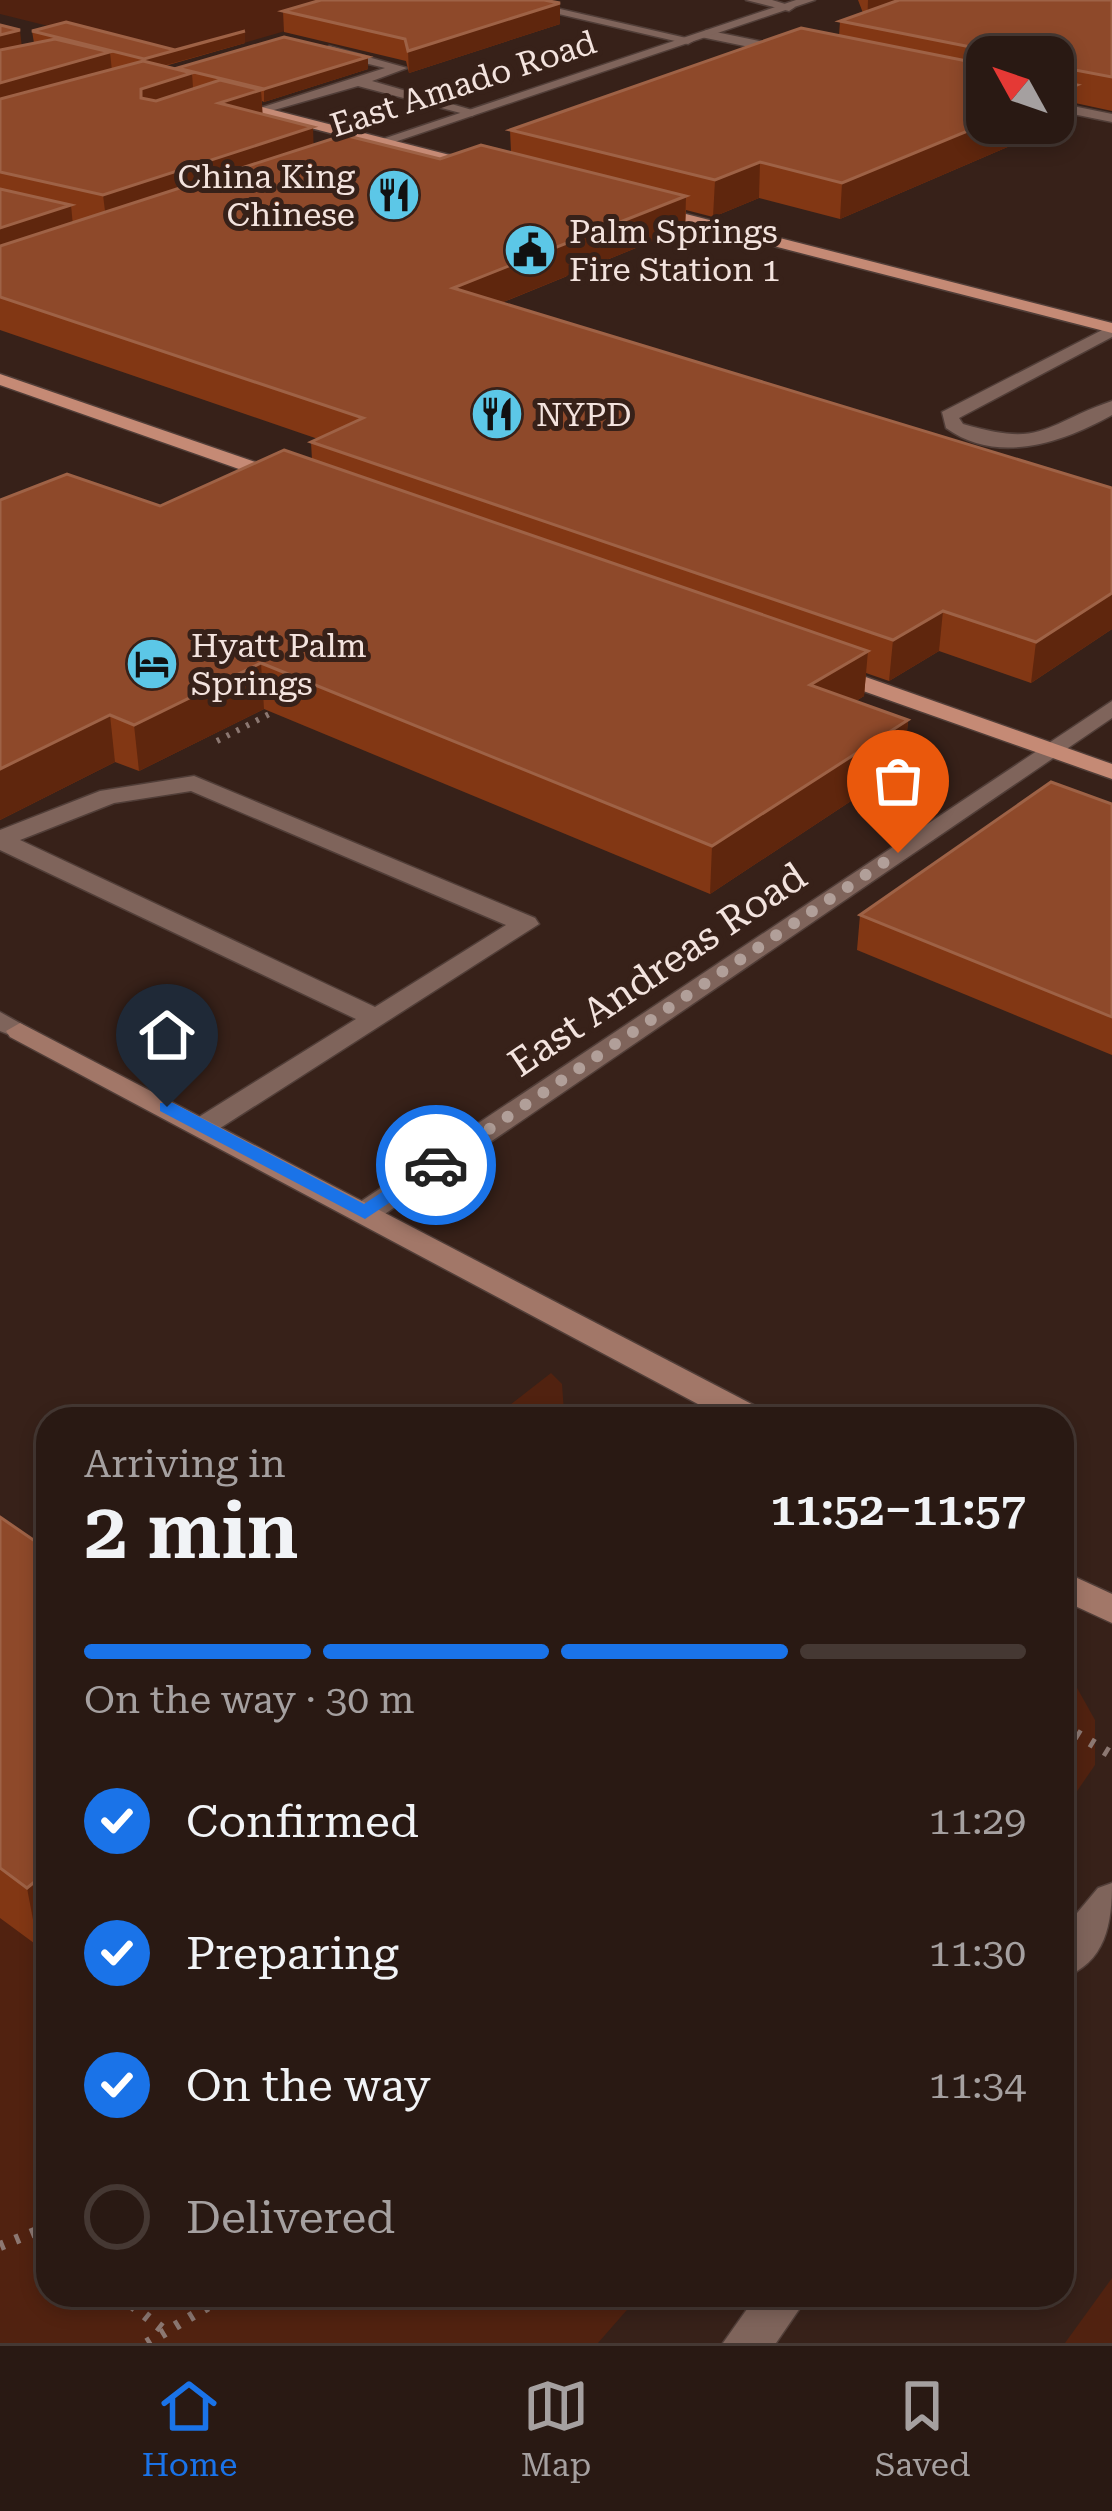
<!DOCTYPE html>
<html lang="en">
<head>
<meta charset="utf-8">
<style>
	:root { --surface:#291913; --page:#31221c; --text:#f1f3f6; --muted:#a5a0a0; --line:#453833; --accent:#1a73e8 }
	body { margin:0; font-family:"Roboto Serif",serif; background:var(--page); color:var(--text); height:100vh; display:flex; flex-direction:column; font-size:45px; white-space:nowrap }
	* { box-sizing:border-box; margin:0 }
	p { font-size:39px; color:var(--muted) }
	.icon { flex:none; width:66px; height:66px; fill:none; stroke:currentColor; stroke-width:2; stroke-linecap:round; stroke-linejoin:round }
	.map { position:relative; flex:1; overflow:hidden }
	.panel { position:absolute; left:36px; top:1407px; width:1038px; height:900px; display:flex; flex-direction:column; background:var(--surface); border-radius:36px; box-shadow:0 6px 18px #0003,0 0 0 3px var(--line) }
	.panel>* { flex:none }
	.needle { width:78px; rotate:310deg }
	.controls { position:absolute; left:966px; top:36px; display:grid; gap:24px }
	.controls a { display:grid; place-items:center; width:108px; height:108px; border-radius:24px; background:var(--surface); box-shadow:0 6px 18px #0003,0 0 0 3px var(--line); font-size:60px }
	.pin { position:absolute; display:grid; place-items:center; width:102px; height:102px; color:#fff; margin:-123px -51px; border-radius:50% 50% 50% 0; rotate:-45deg; box-shadow:0 0 12px #0007 }
	.pin .icon { rotate:45deg }
	.courier { position:absolute; display:grid; place-items:center; width:120px; height:120px; margin:-60px; border:9px solid #1a73e8; border-radius:50%; background:#fff; color:#222; box-shadow:0 3px 15px #0007 }
	.summary em { font-style:normal; font-weight:600 }
	.summary div { display:flex; flex-direction:column-reverse }
	.summary { display:flex; align-items:center; justify-content:space-between; height:204px; padding:0 48px }
	h1 { font-size:78px; font-weight:600; line-height:90px }
	.bar { display:grid; grid-template-columns:repeat(4,1fr); gap:18px 12px; align-content:center; height:144px; padding:0 48px }
	.bar i { height:15px; border-radius:9px; background:var(--line) }
	.bar .current { background:var(--accent) }
	.bar p { grid-column:span 4 }
	ol { padding:0 48px; list-style:none }
	li { display:flex; align-items:center; gap:36px; height:132px }
	li p { margin-inline-start:auto }
	li .icon { padding:12px; border-radius:50%; background:var(--accent); color:#fff; stroke-width:4 }
	li:last-child { color:var(--muted) }
	li i { width:66px; height:66px; border:6px solid var(--line); border-radius:50% }
	.menu { display:flex; justify-content:space-around; align-items:center; height:168px; border-top:3px solid var(--line); background:var(--surface); font-size:33px; color:var(--muted) }
	.menu a { display:grid; justify-items:center; gap:6px }
	.menu .current { color:var(--accent) }
	.map>svg:first-child { display:block }
</style>
</head>
<body>
<div class="map">
<svg width="1112" height="2343" viewBox="0 0 1112 2343">
	<rect width="100%" height="100%" fill="#372119"/>
	<g fill="#512210">
		<path d="M 0,0 L 393,0 L 185,60 L 0,14 Z"/>
		<path d="M 551,1373 L 562,1384 L 564,1412 L 577,1419 L 492,1419 Z"/>
		<path d="M 1062,1661 L 1095,1720 L 1095,1765 L 1062,1813 Z"/>
		<path d="M 48,1762 L 48,2295 L 640,2295 L 598,2343 L 0,2343 L 0,1800 Z"/>
		<path d="M 1112,2278 L 1112,2343 L 1065,2343 Z"/>
	</g>
	<g fill="none" stroke-linecap="round" stroke-linejoin="round">
		<g stroke="#513e38" stroke-width="3">
			<g id="lane">
				<path d="M 498,0 L 521,0 L 695,40 L 688,44 Z"/>
				<path d="M 746,0 L 772,0 L 795,7 L 789,11 Z"/>
				<path d="M 706,30 L 793,48 L 800,52 L 793,56 L 701,37 Z"/>
				<path d="M 329,46 L 407,68 L 372,81 L 479,112 L 472,116 L 358,86 L 260,114 L 260,108 L 385,68 L 324,53 Z"/>
				<path d="M 1053,102 L 1112,114 L 1112,122 L 1053,110 Z"/>
				<path d="M 1112,325 L 1112,337 L 959,418 L 963,424 C 1044,448 1042,425 1112,401 L 1112,415 C 1062,443 997,465 946,428 L 942,412 Z"/>
				<path d="M 194,776 L 535,918 L 539,924 L 214,1132 L 194,1132 L 189,1126 L 194,1120 L 356,1019 L 0,850 L 0,830 L 100,791 ZM 191,791 L 506,925 L 375,1007 L 20,840 L 114,803 Z"/>
			</g>
		</g>
		<g stroke="#513e38" stroke-width="3">
			<g id="street">
				<path d="M 796,0 L 815,0 L 359,154 L 347,151 Z"/>
				<path d="M 1112,701 L 1112,718 L 376,1220 L 354,1220 L 350,1213 L 354,1206 Z"/>
				<path d="M 0,1012 L 34,1031 L 30,1037 L 20,1039 L 0,1031 Z"/>
				<path d="M 1112,1883 C 1112,1923 1106,1963 1062,1978 L 1062,1931 L 1098,1888 Z"/>
				<path d="M 757,2295 L 809,2295 L 776,2343 L 723,2343 Z"/>
			</g>
		</g>
		<g stroke="#513e38" stroke-width="3">
			<g id="secondary">
				<path d="M 20,1023 L 765,1411 L 770,1419 L 726,1419 L 10,1037 L 6,1031 Z"/>
				<path d="M 1062,1571 L 1112,1594 L 1112,1623 L 1062,1600 Z"/>
			</g>
		</g>
		<g stroke="#513e38" stroke-width="3">
			<g id="primary">
				<path d="M 223,97 L 489,165 L 492,168 L 484,173 L 218,104 Z"/>
				<path d="M 647,204 L 1112,323 L 1112,333 L 641,212 L 641,206 Z"/>
				<path d="M 0,374 L 290,474 L 293,478 L 276,482 L 0,385 Z"/>
				<path d="M 826,663 L 1112,764 L 1112,779 L 818,675 L 815,670 Z"/>
			</g>
		</g>
		<path stroke="#8c7872" stroke-width="6" stroke-dasharray="3 8" stroke-linecap="butt" d="M 217,741 L 279,709"/>
		<g stroke="#8c7872" stroke-width="10" stroke-dasharray="4.5 12" stroke-linecap="butt">
			<path d="M 1062,1725 L 1112,1755"/>
			<path d="M 0,2246 L 44,2228 L 48,2231"/>
			<path d="M 119,2295 L 165,2331"/>
			<path d="M 147,2343 L 227,2295"/>
		</g>
		<use href="#lane" fill="#7f645b" fill-rule="evenodd"/>
		<use href="#street" fill="#7f645b" fill-rule="evenodd"/>
		<use href="#secondary" fill="#a27768" fill-rule="evenodd"/>
		<use href="#primary" fill="#c58a75" fill-rule="evenodd"/>
	</g>
	<g fill="#823714" fill-rule="evenodd">
		<path d="M 858,0 L 1112,0 L 1112,111 L 1075,103 L 1073,119 L 840,219 L 759,198 L 713,217 L 686,210 L 685,228 L 501,303 L 1112,488 L 1112,629 L 1031,683 L 939,651 L 889,681 L 866,673 L 864,696 L 856,701 L 908,720 L 904,766 L 710,894 L 264,709 L 139,771 L 115,762 L 0,820 L 0,500 L 160,506 L 312,460 L 311,442 L 318,439 L 0,330 L 0,25 L 22,45 L 34,43 L 32,31 L 175,50 L 245,31 L 245,43 L 165,66 L 177,69 L 368,69 L 264,102 L 262,101 L 262,114 L 314,144 L 440,159 L 511,152 L 510,130 L 839,36 L 840,21 L 863,13 ZM 987,57 L 1053,57 L 987,123 Z"/>
		<path d="M 560,3 L 560,24 L 409,73 L 406,61 L 284,32 L 283,11 Z"/>
		<path d="M 1112,804 L 1112,1055 L 857,950 L 860,915 Z"/>
		<path d="M 0,1517 L 38,1946 L 0,1918 Z"/>
	</g>
	<g fill="#5f260d">
		<path d="M 868,0 L 936,0 L 867,25 Z"/>
		<path d="M 560,3 L 560,24 L 409,73 L 408,51 Z"/>
		<path d="M 20,30 L 23,58 L 0,64 L 0,35 Z"/>
		<path d="M 245,31 L 245,43 L 145,71 L 144,59 Z"/>
		<path d="M 110,52 L 113,81 L 0,113 L 0,83 Z"/>
		<path d="M 368,57 L 368,69 L 264,102 L 264,89 Z"/>
		<path d="M 192,73 L 194,102 L 144,119 L 141,89 Z"/>
		<path d="M 1077,85 L 1073,119 L 840,219 L 842,183 L 987,123 L 1053,123 L 1053,95 Z"/>
		<path d="M 261,90 L 263,119 L 219,103 Z"/>
		<path d="M 313,127 L 314,157 L 107,227 L 103,195 Z"/>
		<path d="M 760,162 L 759,198 L 713,217 L 715,180 Z"/>
		<path d="M 686,196 L 685,228 L 454,322 L 453,288 Z"/>
		<path d="M 71,205 L 74,237 L 0,262 L 0,228 Z"/>
		<path d="M 1112,593 L 1112,629 L 1031,683 L 1036,642 Z"/>
		<path d="M 943,611 L 939,651 L 889,681 L 893,640 Z"/>
		<path d="M 868,651 L 864,696 L 807,731 L 810,685 Z"/>
		<path d="M 261,663 L 264,709 L 139,771 L 134,725 Z"/>
		<path d="M 110,715 L 115,762 L 0,820 L 0,769 Z"/>
		<path d="M 908,720 L 904,766 L 710,894 L 712,846 Z"/>
		<path d="M 48,1871 L 48,1938 L 38,1946 L 27,1888 Z"/>
	</g>
	<g fill="#8e492a" stroke="#9e6246" stroke-width="3">
		<path d="M 321,0 L 544,0 L 560,3 L 408,51 L 405,39 L 283,11 Z"/>
		<path d="M 899,0 L 1112,0 L 1112,77 L 1054,66 L 1053,80 L 1077,85 L 1053,95 L 1053,57 L 992,57 L 991,51 L 840,21 Z"/>
		<path d="M 66,22 L 175,50 L 245,31 L 144,59 L 32,31 Z"/>
		<path d="M 0,25 L 20,30 L 0,35 Z"/>
		<path d="M 801,28 L 987,65 L 987,123 L 842,183 L 760,162 L 715,180 L 510,130 Z"/>
		<path d="M 284,37 L 368,57 L 264,89 L 177,68 Z"/>
		<path d="M 55,39 L 110,52 L 0,83 L 0,50 Z"/>
		<path d="M 143,61 L 192,73 L 141,89 L 141,98 L 156,101 L 220,80 L 261,90 L 219,103 L 313,127 L 103,195 L 0,172 L 0,99 Z"/>
		<path d="M 344,135 L 440,159 L 481,145 L 686,196 L 453,288 L 1112,488 L 1112,593 L 1036,642 L 943,611 L 893,640 L 311,442 L 363,418 L 0,297 L 0,246 Z"/>
		<path d="M 0,189 L 71,205 L 0,228 Z"/>
		<path d="M 284,450 L 868,651 L 810,685 L 908,720 L 712,846 L 261,663 L 134,725 L 110,715 L 0,769 L 0,500 L 67,474 L 160,506 Z"/>
		<path d="M 1051,782 L 1112,804 L 1112,1017 L 860,915 Z"/>
		<path d="M 0,1517 L 48,1550 L 48,1871 L 27,1888 L 0,1868 Z"/>
	</g>
	<path fill="#1a73e8" d="M 160,1103 L 173,1103 L 364,1204 L 429,1161 L 446,1165 L 365,1219 L 160,1111 Z"/>
	<g fill="none" stroke-linecap="round" stroke-linejoin="round">
		<path stroke="#b19f99" stroke-width="12" stroke-dasharray="0 21.6" d="M 436,1165 L 898,853"/>
	</g>
	<defs>
		<g id="restaurant-disc" transform="scale(2.7)"><circle r="9.5" fill="#5cc7e7" stroke="#372119"/><path d="M-5-6h1v4h1v-4h1v4h1v-4h1v5L-1.5 .5V6h-2V.5L-5-1ZM5-6V6H3V1.5H1.5Q1.5-4 5-6Z" fill="#111"/></g>
		<g id="civic-disc" transform="scale(2.7)"><circle r="9.5" fill="#5cc7e7" stroke="#372119"/><path d="M-.6-6.5H3V-4.5H.6V-3L4-1V1h2V6H-6V1h2V-1L-.6-3ZM-1.2 2.5V6h2.4V2.5Z" fill="#111"/></g>
		<g id="hotel-disc" transform="scale(2.7)"><circle r="9.5" fill="#5cc7e7" stroke="#372119"/><path d="M-6-4.5h1.5V1H6V5H4.5V3h-9V5H-6ZM-4 0a1.8 1.8 0 1 1 3.6 0ZM.5 0V-2.5h3Q6-2.5 6 0Z" fill="#111"/></g>
	</defs>
	<g fill-rule="evenodd">
		<use href="#restaurant-disc" x="394" y="195"/>
		<use href="#civic-disc" x="530" y="250"/>
		<use href="#restaurant-disc" x="497" y="414"/>
		<use href="#hotel-disc" x="152" y="664"/>
	</g>
	<g text-anchor="middle" stroke-width="10" stroke-linejoin="round" paint-order="stroke">
		<g font-size="33" fill="#f3e3de" stroke="#372119">
			<text transform="translate(463 83) rotate(-18)" y="12">East Amado Road</text>
		</g>
		<g font-size="33" fill="#f3e3de" stroke="#372119" text-anchor="start">
			<text x="355" y="188" text-anchor="end">China King<tspan x="355" dy="38">Chinese</tspan></text>
			<text x="569" y="243">Palm Springs<tspan x="569" dy="38">Fire Station 1</tspan></text>
			<text x="536" y="426">NYPD</text>
			<text x="191" y="657">Hyatt Palm<tspan x="191" dy="38">Springs</tspan></text>
		</g>
		<g font-size="39" fill="#f3e3de" stroke="#372119">
			<text transform="translate(657 969) rotate(-34)" y="14">East Andreas Road</text>
		</g>
	</g>
</svg>
<div class="controls">
<a><svg class="needle" viewBox="-14 -14 28 28"><path d="M0-13l5 13h-10z" fill="#e53935"/><path d="M0 13l5-13h-10z" fill="#a5a0a0"/></svg></a>
</div>
<div class="pin" style="left:898px;top:853px;background:#ea580c"><svg class="icon" aria-label="bag" viewBox="0 0 24 24"><path d="M5 8h14l-1 12H6zM9 8a3 3 0 0 1 6 0"/></svg></div>
<div class="pin" style="left:167px;top:1107px;background:#1f2937"><svg class="icon" aria-label="home" viewBox="0 0 24 24"><path d="M3 11l9-7 9 7M6 9v11h12V9"/></svg></div>
<div class="courier" style="left:436px;top:1165px"><svg class="icon" aria-label="car" viewBox="0 0 24 24"><path d="M5 17H2v-5l4-1 3-4h7l3 4 3 1v5h-3M9 17h6M6 11h13"/><circle cx="7" cy="17" r="2"/><circle cx="17" cy="17" r="2"/></svg></div>
<section class="panel">
<div class="summary"><div><h1>2 min</h1><p>Arriving in</p></div><em>11:52–11:57</em></div>
<div class="bar"><i class="current"></i><i class="current"></i><i class="current"></i><i></i><p>On the way · 30 m</p></div>
<ol>
<li><svg class="icon" aria-label="check" viewBox="0 0 24 24"><path d="M5 12l5 5 9-10"/></svg>Confirmed<p>11:29</p></li>
<li><svg class="icon" aria-label="check" viewBox="0 0 24 24"><path d="M5 12l5 5 9-10"/></svg>Preparing<p>11:30</p></li>
<li><svg class="icon" aria-label="check" viewBox="0 0 24 24"><path d="M5 12l5 5 9-10"/></svg>On the way<p>11:34</p></li>
<li><i></i>Delivered</li>
</ol>
</section>
</div>
<nav class="menu">
<a class="current"><svg class="icon" aria-label="home" viewBox="0 0 24 24"><path d="M3 11l9-7 9 7M6 9v11h12V9"/></svg>Home</a>
<a><svg class="icon" aria-label="map" viewBox="0 0 24 24"><path d="M3 6l6-2 6 2 6-2v14l-6 2-6-2-6 2zM9 4v14M15 6v14"/></svg>Map</a>
<a><svg class="icon" aria-label="saved" viewBox="0 0 24 24"><path d="M7 4h10v16l-5-4-5 4z"/></svg>Saved</a>
</nav>
</body>
</html>
